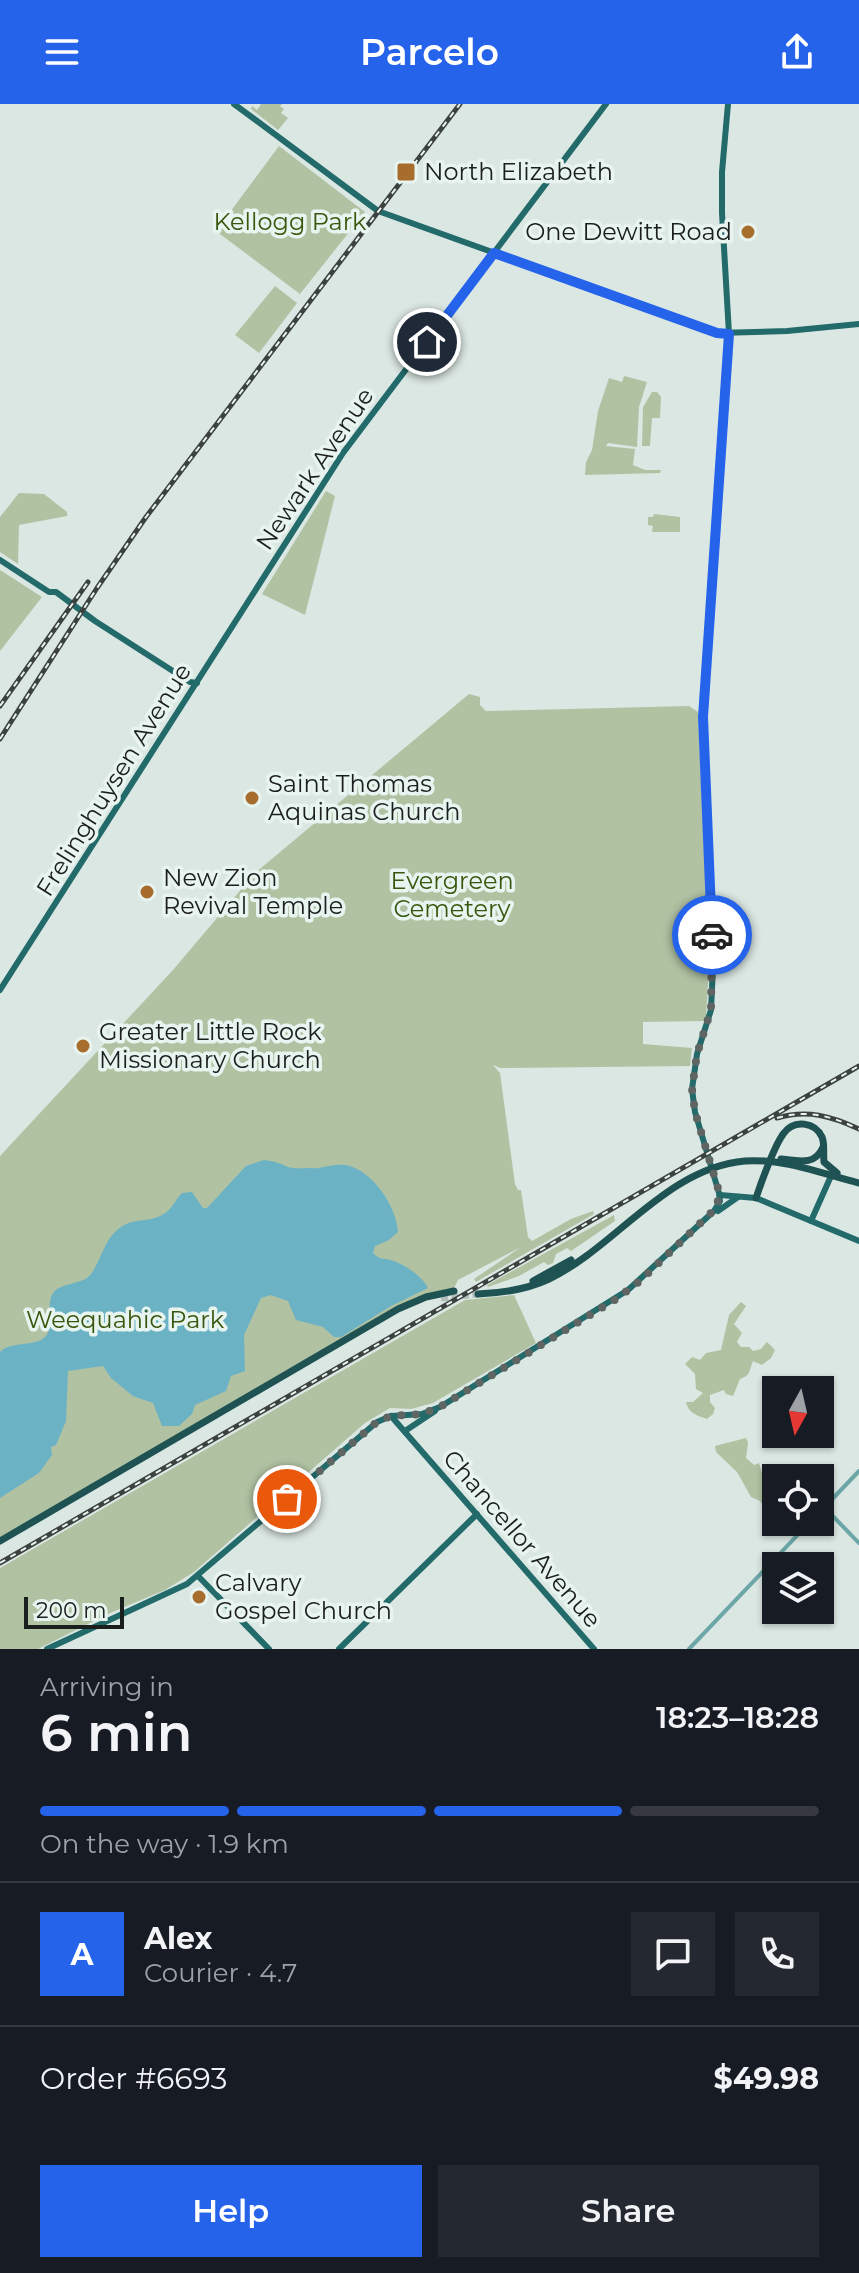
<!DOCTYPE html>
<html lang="en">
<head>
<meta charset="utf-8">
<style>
	:root { --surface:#171b24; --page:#242831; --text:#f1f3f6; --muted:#9ea1a6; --line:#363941; --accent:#2563eb }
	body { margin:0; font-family:Montserrat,sans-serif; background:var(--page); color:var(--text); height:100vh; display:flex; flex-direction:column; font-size:30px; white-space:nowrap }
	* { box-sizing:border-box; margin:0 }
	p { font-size:26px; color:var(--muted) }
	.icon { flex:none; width:44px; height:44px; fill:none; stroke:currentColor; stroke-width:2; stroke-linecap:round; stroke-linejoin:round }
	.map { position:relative; height:1545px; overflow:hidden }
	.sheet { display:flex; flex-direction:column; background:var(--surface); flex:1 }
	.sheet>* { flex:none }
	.needle { width:52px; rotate:188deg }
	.fabs { position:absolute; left:762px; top:1272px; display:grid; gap:16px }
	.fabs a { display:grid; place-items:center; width:72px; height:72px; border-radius:0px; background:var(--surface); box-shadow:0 2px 6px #0004; font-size:40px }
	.scale { position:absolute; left:24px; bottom:20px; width:100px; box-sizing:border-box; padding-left:8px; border:4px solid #1a1f1d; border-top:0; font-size:22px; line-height:28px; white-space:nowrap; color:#1a1f1d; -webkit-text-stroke:6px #e8f4f0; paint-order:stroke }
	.pin { position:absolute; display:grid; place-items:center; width:68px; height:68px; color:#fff; margin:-34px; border:4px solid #fff; border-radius:50%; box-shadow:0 2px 8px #0007 }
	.courier { position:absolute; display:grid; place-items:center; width:80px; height:80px; margin:-40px; border:6px solid #2563eb; border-radius:50%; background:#fff; color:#222; box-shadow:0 2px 10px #0007 }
	.summary em { font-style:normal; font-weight:600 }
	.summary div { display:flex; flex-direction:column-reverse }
	.summary { display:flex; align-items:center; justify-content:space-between; height:136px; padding:0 40px }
	h1 { font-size:52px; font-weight:600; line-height:60px }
	.bar { display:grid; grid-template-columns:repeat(4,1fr); gap:12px 8px; align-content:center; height:96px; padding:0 40px }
	.bar i { height:10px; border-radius:6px; background:var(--line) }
	.bar .on { background:var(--accent) }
	.bar p { grid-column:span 4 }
	.line { display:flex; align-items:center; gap:20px; padding:0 40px; border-top:2px solid var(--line) }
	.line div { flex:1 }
	.round { display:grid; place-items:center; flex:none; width:84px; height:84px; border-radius:0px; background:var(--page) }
	.primary-button { display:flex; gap:16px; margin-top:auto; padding:16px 40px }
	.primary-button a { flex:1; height:92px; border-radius:0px; background:var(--accent); color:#fff; font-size:32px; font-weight:600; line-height:92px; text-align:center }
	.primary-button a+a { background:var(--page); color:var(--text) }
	header { display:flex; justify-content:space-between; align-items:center; height:104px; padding:0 40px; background:var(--accent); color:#fff; font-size:36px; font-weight:600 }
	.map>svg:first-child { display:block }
</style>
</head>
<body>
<header><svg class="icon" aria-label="menu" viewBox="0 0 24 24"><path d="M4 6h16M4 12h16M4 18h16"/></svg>Parcelo<svg class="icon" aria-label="share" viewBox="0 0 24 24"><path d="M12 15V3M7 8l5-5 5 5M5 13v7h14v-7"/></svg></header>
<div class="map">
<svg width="859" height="1545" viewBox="0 0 859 1545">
	<rect width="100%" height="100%" fill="#dbe7e3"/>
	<g fill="#b1c2a3">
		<path d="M 261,0 L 282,0 L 280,2 L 284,5 L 281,9 L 288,14 L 278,26 L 251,5 L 252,2 L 257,6 Z"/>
		<path d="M 279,42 L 365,108 L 300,190 L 216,127 Z"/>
		<path d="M 275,182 L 297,199 L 259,249 L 235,231 Z"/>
		<path d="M 624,272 L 647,278 L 639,303 L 637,343 L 608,339 L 606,342 L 635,345 L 633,361 L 645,366 L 661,366 L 660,369 L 585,371 L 586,358 L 592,346 L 598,307 L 609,274 L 622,278 Z"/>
		<path d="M 652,288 L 657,288 L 661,293 L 660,314 L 652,314 L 650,342 L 642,342 L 643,303 Z"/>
		<path d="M 326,387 L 335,392 L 305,511 L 262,490 Z"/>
		<path d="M 19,389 L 44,390 L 67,408 L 67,412 L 19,421 L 18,460 L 0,448 L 0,413 Z"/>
		<path d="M 654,410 L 680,413 L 680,428 L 652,428 L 653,422 L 648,421 L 648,413 L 653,413 Z"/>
		<path d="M 0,466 L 42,493 L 0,547 Z"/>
		<path d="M 469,590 L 480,593 L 480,601 L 486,607 L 689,602 L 698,608 L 709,863 L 706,913 L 705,917 L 643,918 L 643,940 L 692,944 L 690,962 L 500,964 L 493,961 L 500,969 L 515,1080 L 518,1086 L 521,1086 L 528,1133 L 532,1137 L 571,1115 L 593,1107 L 594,1110 L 476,1178 L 474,1175 L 521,1143 L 458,1176 L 454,1184 C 413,1191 382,1211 347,1234 L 0,1433 L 0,1052 L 173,866 L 255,769 Z"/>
		<path d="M 614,1111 L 615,1117 L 571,1147 L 567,1144 L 556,1150 L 553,1159 L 548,1161 L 544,1158 L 519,1172 L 488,1183 L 487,1181 Z"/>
		<path d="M 514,1191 L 536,1239 L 433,1299 L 411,1305 L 390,1304 L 365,1319 L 194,1468 L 165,1486 L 110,1509 L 38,1545 L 0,1545 L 0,1464 L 465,1196 Z"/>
		<path d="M 741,1198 L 746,1202 L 734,1220 L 742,1229 L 737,1238 L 741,1243 L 749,1243 L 753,1247 L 761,1245 L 767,1238 L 775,1246 L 771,1254 L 762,1261 L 753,1257 C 749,1267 751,1271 740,1275 L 733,1292 L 726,1290 L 724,1286 L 710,1291 L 710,1298 L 715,1304 L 713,1310 L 707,1315 C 698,1312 688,1309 686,1298 L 693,1298 L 703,1289 L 696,1285 L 695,1270 L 685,1260 L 692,1253 L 700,1256 L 706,1249 L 721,1246 L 729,1211 Z"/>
		<path d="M 746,1334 L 748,1339 L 746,1354 L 754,1361 L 759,1359 L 763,1373 L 776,1386 L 776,1410 L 772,1414 L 760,1397 L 751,1393 L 737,1368 L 716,1348 L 715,1342 Z"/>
	</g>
	<path fill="#6cb2c5" d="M 264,1056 C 274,1057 279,1059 288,1063 C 293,1065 302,1064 307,1064 C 320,1066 332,1059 345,1061 C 373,1066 396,1102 398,1128 L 389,1136 L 375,1142 L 373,1149 C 380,1156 383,1154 391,1156 C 404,1160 422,1172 428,1184 L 391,1202 L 341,1233 L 334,1233 L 323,1223 L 296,1216 L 288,1197 L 271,1191 L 261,1194 L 244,1231 L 245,1267 L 231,1272 L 226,1287 L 195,1301 L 192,1310 L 179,1322 L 162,1322 L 153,1299 L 133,1292 L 111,1274 L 103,1262 L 68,1267 L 66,1317 L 56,1341 L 51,1343 L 52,1351 L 39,1369 L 0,1394 L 0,1248 C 12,1236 35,1244 46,1232 C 55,1220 45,1201 53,1189 C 59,1180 78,1180 87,1174 C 99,1165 102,1139 116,1127 C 132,1112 145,1120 162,1111 C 172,1106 174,1097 182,1089 L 192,1088 L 203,1104 L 207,1104 L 246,1062 Z"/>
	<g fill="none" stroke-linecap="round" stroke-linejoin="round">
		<path stroke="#b4bfbb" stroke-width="7" stroke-dasharray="7 3.5" stroke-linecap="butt" d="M 441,1194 L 478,1190"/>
		<g stroke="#6ca6a6" stroke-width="4">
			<path d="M 824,1403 L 859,1439"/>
			<path d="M 820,1408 L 859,1367"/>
			<path d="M 689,1545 L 810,1418"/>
		</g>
		<g stroke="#236a6b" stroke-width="6">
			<path d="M 234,0 L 378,107 L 717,229 L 787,227 L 859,220"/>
			<path d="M 0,456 L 49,488 L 56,488 L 95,517 L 190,578 L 197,579"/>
			<path d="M 0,886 L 343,349 L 606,0"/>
			<path d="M 720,1091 L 756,1094 L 859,1137"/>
			<path d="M 718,1107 L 738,1093"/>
			<path d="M 811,1117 L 831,1072"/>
			<path d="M 391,1312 L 594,1545"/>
			<path d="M 405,1327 L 435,1307"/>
			<path d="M 198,1472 L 269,1545"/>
			<path d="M 47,1545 L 187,1480 L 377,1318 L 391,1312 L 422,1310 L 440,1303 L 628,1186 L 714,1107 L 720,1097 L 719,1089 L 695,1008 L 692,985 L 697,950 L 711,906 L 713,863 L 703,613 L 729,230 L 722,109 L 722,68 L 728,0"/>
			<path d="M 339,1545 L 477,1410"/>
		</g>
		<g stroke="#1f5252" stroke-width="7">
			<path d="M 781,1055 C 799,1057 815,1062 823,1043"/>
			<path d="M 756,1094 C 761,1079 775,1040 784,1029 C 794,1015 815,1018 822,1033 C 825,1040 823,1050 824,1058 L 837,1069"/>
			<path d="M 533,1177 L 571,1156"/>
			<path d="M 478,1190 C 502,1189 526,1186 549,1175 C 616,1143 666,1064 745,1057 C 783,1054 823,1070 859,1079"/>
			<path d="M 0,1437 L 398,1205 L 426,1193 L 454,1187"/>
		</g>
		<g stroke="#3b423f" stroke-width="5">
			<g id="rail">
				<path d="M 0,602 L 88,478"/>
				<path d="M 0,635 L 97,484 L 146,413 L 460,0"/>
				<path d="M 777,1014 C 807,1005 831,1012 859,1025"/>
				<path d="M 0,1459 L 859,962"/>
			</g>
		</g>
		<use href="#rail" stroke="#e8f4f0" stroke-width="2" stroke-dasharray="6" stroke-linecap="butt"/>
	</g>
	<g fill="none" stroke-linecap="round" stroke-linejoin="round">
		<path stroke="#5e6562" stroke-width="8" stroke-dasharray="0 14.4" d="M 287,1395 L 377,1318 L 391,1312 L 422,1310 L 440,1303 L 616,1195 L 640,1177 L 715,1105 L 720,1091 L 695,1008 L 692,985 L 697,950 L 711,906 L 712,831"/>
		<path stroke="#2563eb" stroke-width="10" d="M 427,238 L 494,149 L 717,229 L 729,230 L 703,613 L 712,831"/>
	</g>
	<g fill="#a76d2c" stroke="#e8f4f0" stroke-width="3">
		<rect x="396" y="58" width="20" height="20" rx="4"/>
		<circle cx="748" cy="128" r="8"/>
		<circle cx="252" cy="694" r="8"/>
		<circle cx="147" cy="788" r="8"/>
		<circle cx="83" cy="942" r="8"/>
		<circle cx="199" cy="1493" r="8"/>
	</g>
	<g text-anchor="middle" stroke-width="7" stroke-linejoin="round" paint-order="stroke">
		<g font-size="24" fill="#1a1f1d" stroke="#e8f4f0" text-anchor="start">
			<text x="424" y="76">North Elizabeth</text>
			<text x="732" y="136" text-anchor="end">One Dewitt Road</text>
			<text x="268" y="688">Saint Thomas<tspan x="268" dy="28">Aquinas Church</tspan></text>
			<text x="163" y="782">New Zion<tspan x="163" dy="28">Revival Temple</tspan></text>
			<text x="99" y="936">Greater Little Rock<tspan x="99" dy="28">Missionary Church</tspan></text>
			<text x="215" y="1487">Calvary<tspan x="215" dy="28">Gospel Church</tspan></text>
		</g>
		<g font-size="24" fill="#37570c" stroke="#e8f4f0">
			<text x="290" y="126">Kellogg Park</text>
			<text x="452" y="785">Evergreen<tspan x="452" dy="28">Cemetery</tspan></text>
			<text x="125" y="1224">Weequahic Park</text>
		</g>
		<g font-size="24" fill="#1a1f1d" stroke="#e8f4f0">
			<text transform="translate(315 365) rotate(-56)" y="8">Newark Avenue</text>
			<text transform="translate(114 676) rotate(-58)" y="8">Frelinghuysen Avenue</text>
			<text transform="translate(522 1435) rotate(49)" y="8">Chancellor Avenue</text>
		</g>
	</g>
</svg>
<div class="fabs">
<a><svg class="needle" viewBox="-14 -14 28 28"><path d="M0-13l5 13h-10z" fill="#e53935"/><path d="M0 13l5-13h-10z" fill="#9ea1a6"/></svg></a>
<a><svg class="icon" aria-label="locate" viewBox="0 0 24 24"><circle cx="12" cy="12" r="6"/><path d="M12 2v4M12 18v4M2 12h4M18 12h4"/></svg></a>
<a><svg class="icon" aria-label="layers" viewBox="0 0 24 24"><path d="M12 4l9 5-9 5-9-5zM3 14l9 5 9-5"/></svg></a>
</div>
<div class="scale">200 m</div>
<div class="pin" style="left:287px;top:1395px;background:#ea580c"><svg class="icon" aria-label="bag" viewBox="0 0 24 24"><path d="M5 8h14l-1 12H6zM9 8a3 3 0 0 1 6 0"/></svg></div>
<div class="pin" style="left:427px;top:238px;background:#1f2937"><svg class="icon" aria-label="home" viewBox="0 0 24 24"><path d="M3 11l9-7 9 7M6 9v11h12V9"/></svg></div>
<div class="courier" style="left:712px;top:831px"><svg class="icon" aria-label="car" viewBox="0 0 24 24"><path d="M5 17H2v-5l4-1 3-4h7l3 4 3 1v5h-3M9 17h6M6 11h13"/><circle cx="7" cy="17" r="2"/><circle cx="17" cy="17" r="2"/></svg></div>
</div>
<section class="sheet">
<div class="summary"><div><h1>6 min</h1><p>Arriving in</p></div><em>18:23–18:28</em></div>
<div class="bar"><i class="on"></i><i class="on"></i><i class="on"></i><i></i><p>On the way · 1.9 km</p></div>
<div class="line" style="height:144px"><b class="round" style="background:var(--accent);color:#fff">A</b><div><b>Alex</b><p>Courier · 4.7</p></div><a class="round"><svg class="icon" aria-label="chat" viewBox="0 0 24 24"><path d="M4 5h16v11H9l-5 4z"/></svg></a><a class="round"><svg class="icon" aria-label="phone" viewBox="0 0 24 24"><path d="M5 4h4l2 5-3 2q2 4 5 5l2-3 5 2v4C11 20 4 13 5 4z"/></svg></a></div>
<div class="line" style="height:104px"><div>Order #6693</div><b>$49.98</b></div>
<div class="primary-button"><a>Help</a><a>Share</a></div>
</section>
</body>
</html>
